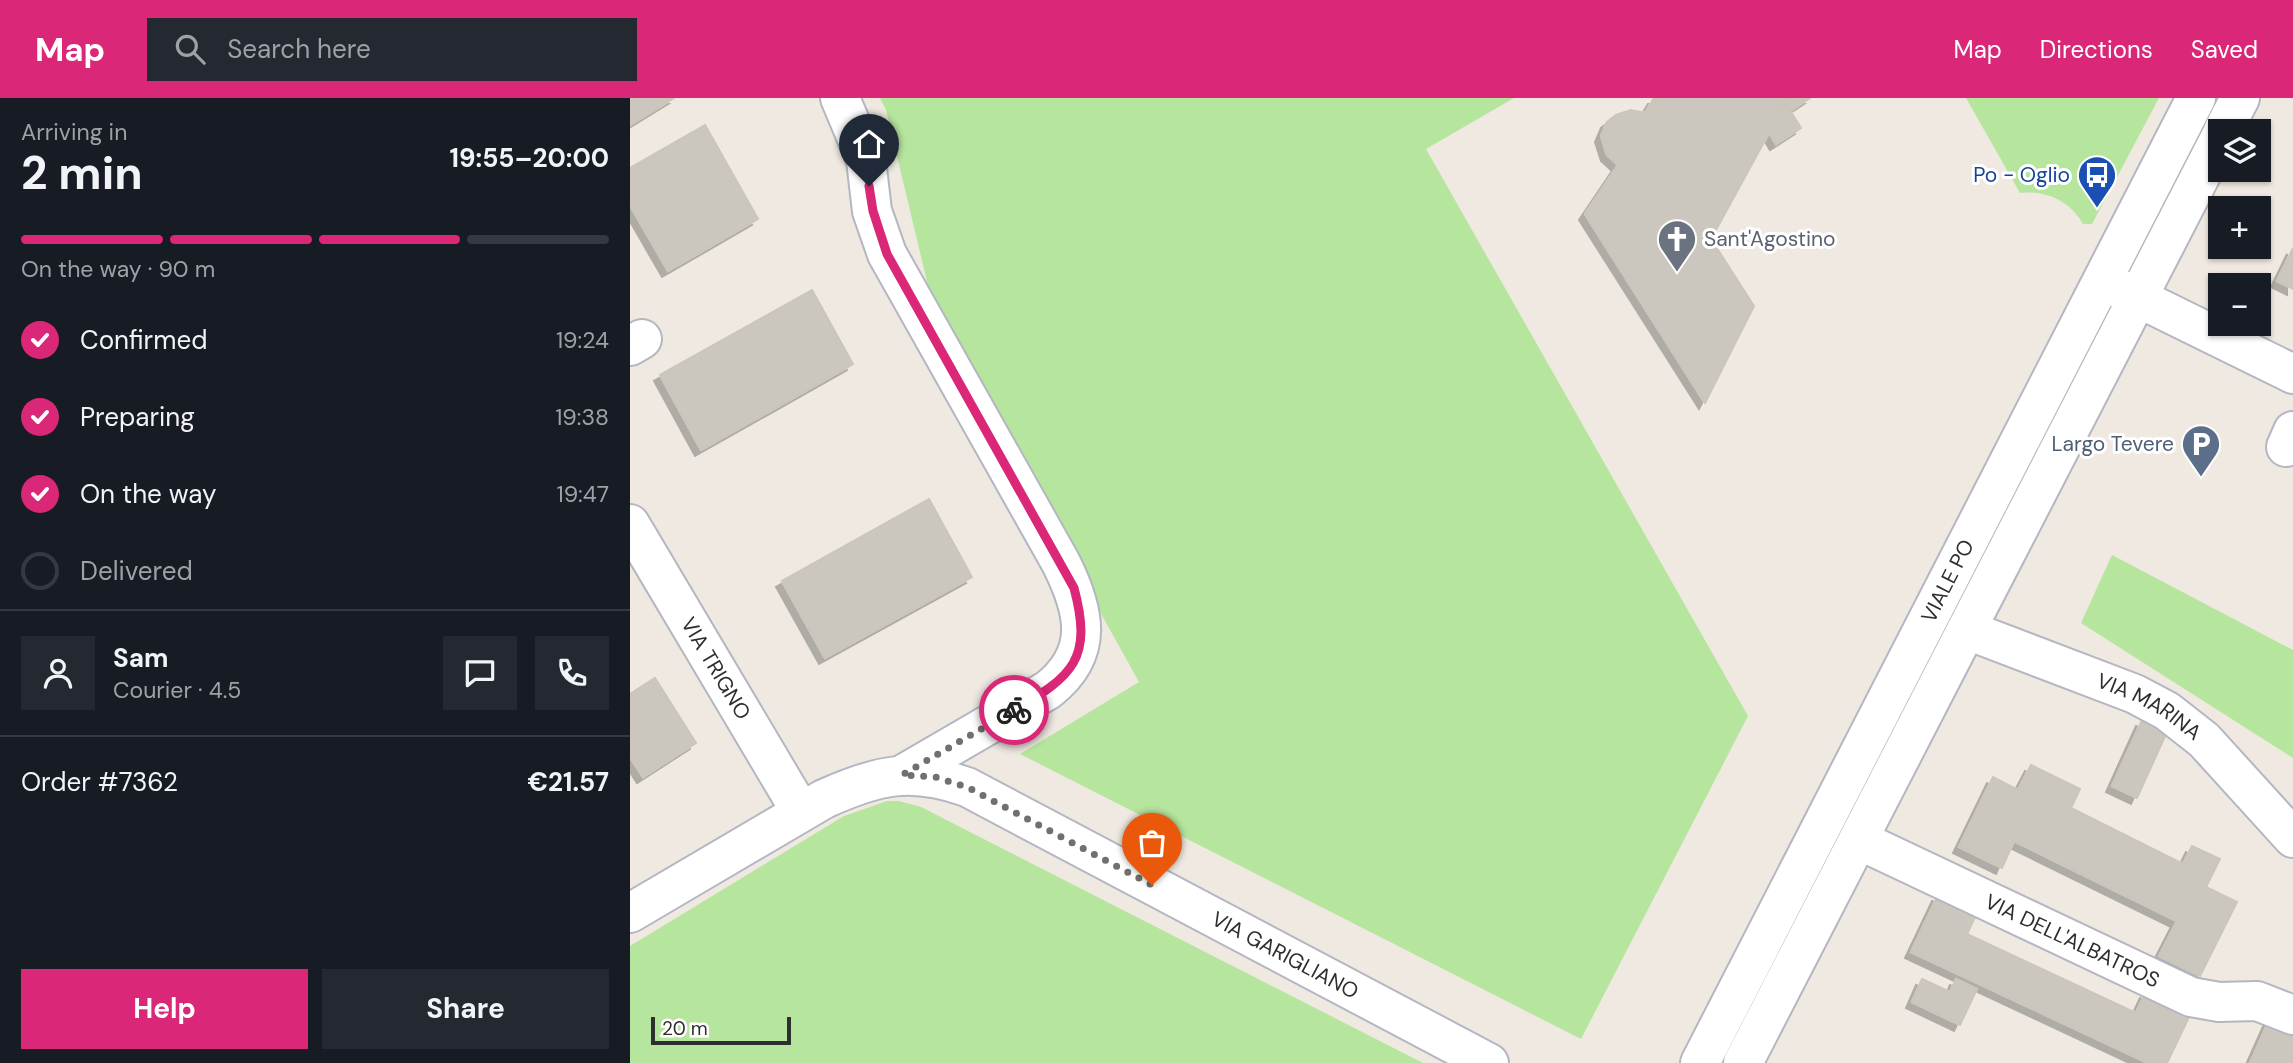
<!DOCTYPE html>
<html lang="en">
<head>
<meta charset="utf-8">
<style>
	:root { --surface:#171b24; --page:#242831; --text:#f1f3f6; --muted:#9ea1a6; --line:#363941; --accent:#db2777 }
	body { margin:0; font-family:"DM Sans",sans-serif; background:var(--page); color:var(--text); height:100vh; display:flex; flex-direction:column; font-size:26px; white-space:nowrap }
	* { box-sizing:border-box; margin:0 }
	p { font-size:23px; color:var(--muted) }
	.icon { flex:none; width:38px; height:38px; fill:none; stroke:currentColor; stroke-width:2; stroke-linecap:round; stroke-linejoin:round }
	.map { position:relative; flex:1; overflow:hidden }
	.drawer { display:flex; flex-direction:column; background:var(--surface); width:630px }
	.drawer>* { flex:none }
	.buttons { position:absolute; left:1578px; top:21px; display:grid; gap:14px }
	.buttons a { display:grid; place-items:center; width:63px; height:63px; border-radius:0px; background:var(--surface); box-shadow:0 2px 5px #0004; font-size:35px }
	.scale { position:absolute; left:21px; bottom:18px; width:140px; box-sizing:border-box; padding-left:7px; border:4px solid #2e2e2e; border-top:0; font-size:19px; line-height:24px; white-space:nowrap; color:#2e2e2e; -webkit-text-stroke:5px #fff; paint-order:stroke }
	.pin { position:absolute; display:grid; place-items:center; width:60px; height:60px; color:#fff; margin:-72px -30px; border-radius:50% 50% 50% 0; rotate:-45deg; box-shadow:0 0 7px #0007 }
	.pin .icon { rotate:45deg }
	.courier { position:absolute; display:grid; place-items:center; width:70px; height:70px; margin:-35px; border:5px solid #db2777; border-radius:50%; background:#fff; color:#222; box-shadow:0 2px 9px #0007 }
	.head em { font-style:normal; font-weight:700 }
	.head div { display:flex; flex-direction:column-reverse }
	.head { display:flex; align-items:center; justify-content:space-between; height:119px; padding:0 21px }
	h1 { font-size:46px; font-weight:700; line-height:52px }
	.bar { display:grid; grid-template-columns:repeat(4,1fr); gap:10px 7px; align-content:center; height:84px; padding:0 21px }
	.bar i { height:9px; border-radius:5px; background:var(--line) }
	.bar .active { background:var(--accent) }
	.bar p { grid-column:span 4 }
	.line { display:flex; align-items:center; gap:18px; padding:0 21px; border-top:2px solid var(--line) }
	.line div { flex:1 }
	.round { display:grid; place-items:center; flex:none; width:74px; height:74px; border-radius:0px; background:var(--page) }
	ol { padding:0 21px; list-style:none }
	li { display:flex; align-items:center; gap:21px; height:77px }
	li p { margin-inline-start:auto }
	li .icon { padding:7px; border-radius:50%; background:var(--accent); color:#fff; stroke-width:4 }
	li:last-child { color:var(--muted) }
	li i { width:38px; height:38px; border:4px solid var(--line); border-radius:50% }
	.cta { display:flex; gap:14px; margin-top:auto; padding:14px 21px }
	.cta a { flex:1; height:80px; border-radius:0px; background:var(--accent); color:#fff; font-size:28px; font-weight:700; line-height:80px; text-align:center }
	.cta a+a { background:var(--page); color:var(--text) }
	header { display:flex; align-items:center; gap:42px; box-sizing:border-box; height:98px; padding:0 35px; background:var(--accent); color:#fff }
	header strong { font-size:33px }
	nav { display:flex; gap:38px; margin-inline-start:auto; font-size:24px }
	.search { width:490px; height:63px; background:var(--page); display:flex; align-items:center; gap:18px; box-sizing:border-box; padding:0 24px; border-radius:0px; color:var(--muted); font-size:26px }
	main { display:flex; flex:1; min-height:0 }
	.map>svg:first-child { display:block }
</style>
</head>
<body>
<header>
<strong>Map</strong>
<div class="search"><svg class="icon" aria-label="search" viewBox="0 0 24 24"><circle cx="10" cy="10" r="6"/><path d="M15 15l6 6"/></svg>Search here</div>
<nav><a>Map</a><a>Directions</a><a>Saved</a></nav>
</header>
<main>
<section class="drawer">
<div class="head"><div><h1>2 min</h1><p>Arriving in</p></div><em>19:55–20:00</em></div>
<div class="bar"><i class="active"></i><i class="active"></i><i class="active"></i><i></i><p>On the way · 90 m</p></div>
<ol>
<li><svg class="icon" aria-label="check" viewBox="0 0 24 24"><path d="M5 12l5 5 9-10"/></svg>Confirmed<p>19:24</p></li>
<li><svg class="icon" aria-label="check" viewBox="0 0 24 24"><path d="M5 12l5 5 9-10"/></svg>Preparing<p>19:38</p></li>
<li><svg class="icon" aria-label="check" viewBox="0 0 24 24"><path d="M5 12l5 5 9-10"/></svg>On the way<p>19:47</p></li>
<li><i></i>Delivered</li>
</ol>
<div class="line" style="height:126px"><a class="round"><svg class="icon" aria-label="person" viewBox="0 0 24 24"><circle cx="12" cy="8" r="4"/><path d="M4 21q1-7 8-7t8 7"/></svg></a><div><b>Sam</b><p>Courier · 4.5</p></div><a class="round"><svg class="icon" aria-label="chat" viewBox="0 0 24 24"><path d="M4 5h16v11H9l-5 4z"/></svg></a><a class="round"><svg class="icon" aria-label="phone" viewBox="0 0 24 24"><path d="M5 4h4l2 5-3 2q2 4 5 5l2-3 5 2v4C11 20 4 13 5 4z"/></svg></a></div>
<div class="line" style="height:91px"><div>Order #7362</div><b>€21.57</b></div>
<div class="cta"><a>Help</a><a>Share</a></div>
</section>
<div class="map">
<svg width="1663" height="965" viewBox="0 0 1663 965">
	<defs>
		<filter id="shadow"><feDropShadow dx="-6" dy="6" stdDeviation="0" flood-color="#0004"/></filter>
	</defs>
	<rect width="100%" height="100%" fill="#efe9e1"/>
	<g fill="#b6e59e">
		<path d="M 250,0 L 884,0 L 796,51 L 1118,618 L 951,941 L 390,656 L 509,584 L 305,217 L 256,12 Z"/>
		<path d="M 1336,0 L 1529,0 L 1462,126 L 1453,126 C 1440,103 1416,92 1390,95 Z"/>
		<path d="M 1482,457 L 1663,552 L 1663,660 L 1451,525 Z"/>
		<path d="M 257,703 L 269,703 L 291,709 L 793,965 L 0,965 L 0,848 L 214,718 Z"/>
	</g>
	<g fill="#cbc7bf" stroke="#cbc5ba" stroke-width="2" filter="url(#shadow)">
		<path d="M 0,0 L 44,0 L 0,27 Z"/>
		<path d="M 1024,0 L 1180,0 L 1160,13 L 1156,6 L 1131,21 L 1139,35 L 1081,141 L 1124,208 L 1075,305 L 955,116 L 988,67 L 977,57 L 971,38 L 977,24 L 986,17 L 1001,12 L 1015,15 Z"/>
		<path d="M 1156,6 L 1171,30 L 1146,46 L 1131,21 Z"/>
		<path d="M 75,27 L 128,121 L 38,173 L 0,107 L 0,70 Z"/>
		<path d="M 1663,150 L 1663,191 L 1647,183 Z"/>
		<path d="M 182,192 L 223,266 L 71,352 L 30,277 Z"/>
		<path d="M 299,401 L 342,479 L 195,560 L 152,483 Z"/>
		<path d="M 25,580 L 66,645 L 13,679 L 0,659 L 0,596 Z"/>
		<path d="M 1512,622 L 1537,634 L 1507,700 L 1482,688 Z"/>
		<path d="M 1401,667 L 1450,691 L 1441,710 L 1553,766 L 1562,748 L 1590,761 L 1576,789 L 1607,804 L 1570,878 L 1529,858 L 1547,823 L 1384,743 L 1372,770 L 1329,749 L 1363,679 L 1388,692 Z"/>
		<path d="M 1308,797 L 1347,815 L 1337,836 L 1506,915 L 1516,894 L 1561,915 L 1537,965 L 1518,965 L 1281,854 Z"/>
		<path d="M 1292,881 L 1320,894 L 1326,881 L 1347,891 L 1330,927 L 1282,904 Z"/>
		<path d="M 1641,918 L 1663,928 L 1663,965 L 1620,965 Z"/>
	</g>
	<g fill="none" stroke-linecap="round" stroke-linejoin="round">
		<g stroke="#b4b7c1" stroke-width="42">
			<g id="minor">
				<path d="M 210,0 L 236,62 L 242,113 L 257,156 L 431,465 C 455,513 465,555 418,592 L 272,677"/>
				<path d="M 1593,33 L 1610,0"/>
				<path d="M 1486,189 L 1663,276"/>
				<path d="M 0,248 L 12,241"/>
				<path d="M 1656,349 L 1663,333"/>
				<path id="s1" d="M 0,426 L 171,714"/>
				<path id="s2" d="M 1337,532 L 1505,596 L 1537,613 L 1574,642 L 1663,740"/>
				<path id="s3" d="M 1229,742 L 1561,899 L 1589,904 L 1627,903 L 1663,917"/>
				<path id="s4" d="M 0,815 L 194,701 C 247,677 280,669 337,689 L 859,965"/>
				<path id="s5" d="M 1070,965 L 1566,0"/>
				<path d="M 1113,965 L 1591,38"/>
			</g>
		</g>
		<use href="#minor" stroke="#fff" stroke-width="38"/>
	</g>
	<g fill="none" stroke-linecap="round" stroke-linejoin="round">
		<path stroke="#726f6d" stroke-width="7" stroke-dasharray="0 12.6" d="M 384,612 L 272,677 L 305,679 L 337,689 L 522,787"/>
		<path stroke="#db2777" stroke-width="9" d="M 239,88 L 243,113 L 257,156 L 444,490 C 463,561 443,578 384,612"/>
	</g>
	<defs>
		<g id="bus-pin" transform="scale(2.0125)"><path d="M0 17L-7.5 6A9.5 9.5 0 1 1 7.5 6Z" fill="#1a4fb4" stroke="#fff"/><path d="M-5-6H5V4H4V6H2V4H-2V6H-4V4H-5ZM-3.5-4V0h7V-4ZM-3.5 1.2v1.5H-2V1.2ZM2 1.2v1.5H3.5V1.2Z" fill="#fff"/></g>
		<g id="church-pin" transform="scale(2.0125)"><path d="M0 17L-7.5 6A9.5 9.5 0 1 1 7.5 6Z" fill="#6b7280" stroke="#fff"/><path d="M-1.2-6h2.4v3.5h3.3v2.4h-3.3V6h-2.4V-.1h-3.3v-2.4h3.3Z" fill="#fff"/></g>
		<g id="parking-pin" transform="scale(2.0125)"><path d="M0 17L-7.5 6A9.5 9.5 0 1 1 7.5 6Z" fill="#5c6f8a" stroke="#fff"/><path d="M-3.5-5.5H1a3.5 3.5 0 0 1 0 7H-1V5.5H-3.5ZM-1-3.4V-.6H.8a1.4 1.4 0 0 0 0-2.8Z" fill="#fff"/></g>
	</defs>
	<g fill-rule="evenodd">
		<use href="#bus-pin" x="1467" y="77"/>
		<use href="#church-pin" x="1047" y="141"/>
		<use href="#parking-pin" x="1571" y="346"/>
	</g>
	<g text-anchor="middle" stroke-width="6" stroke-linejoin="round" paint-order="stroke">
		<g font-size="21" fill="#164399" stroke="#fff" text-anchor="end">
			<text x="1440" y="84">Po - Oglio</text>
		</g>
		<g font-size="21" fill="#5b616d" stroke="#fff" text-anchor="start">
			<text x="1074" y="148">Sant'Agostino</text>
		</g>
		<g font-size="21" fill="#4e5e75" stroke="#fff" text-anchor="end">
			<text x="1544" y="353">Largo Tevere</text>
		</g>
		<g font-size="21" fill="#2e2e2e" stroke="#fff">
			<text dy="7" stroke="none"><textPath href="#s5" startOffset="542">VIALE PO</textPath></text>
			<text dy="7" stroke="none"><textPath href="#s1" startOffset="168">VIA TRIGNO</textPath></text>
			<text dy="7" stroke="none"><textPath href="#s2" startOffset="198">VIA MARINA</textPath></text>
			<text dy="7" stroke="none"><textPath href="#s3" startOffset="236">VIA DELL'ALBATROS</textPath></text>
			<text dy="7" stroke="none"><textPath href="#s4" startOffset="733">VIA GARIGLIANO</textPath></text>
		</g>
	</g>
</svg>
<div class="buttons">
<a><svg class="icon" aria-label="layers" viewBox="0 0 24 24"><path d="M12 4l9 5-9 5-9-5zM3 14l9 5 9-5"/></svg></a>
<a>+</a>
<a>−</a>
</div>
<div class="scale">20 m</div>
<div class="pin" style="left:522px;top:787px;background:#ea580c"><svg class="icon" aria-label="bag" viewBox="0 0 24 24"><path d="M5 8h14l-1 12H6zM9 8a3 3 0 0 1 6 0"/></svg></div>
<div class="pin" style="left:239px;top:88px;background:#1f2937"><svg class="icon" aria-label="home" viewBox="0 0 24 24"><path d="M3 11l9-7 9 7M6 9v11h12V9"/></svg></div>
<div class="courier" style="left:384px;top:612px"><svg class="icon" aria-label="bike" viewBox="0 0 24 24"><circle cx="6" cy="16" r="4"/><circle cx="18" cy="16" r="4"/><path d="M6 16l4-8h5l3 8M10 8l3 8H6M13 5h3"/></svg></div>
</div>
</main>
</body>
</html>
